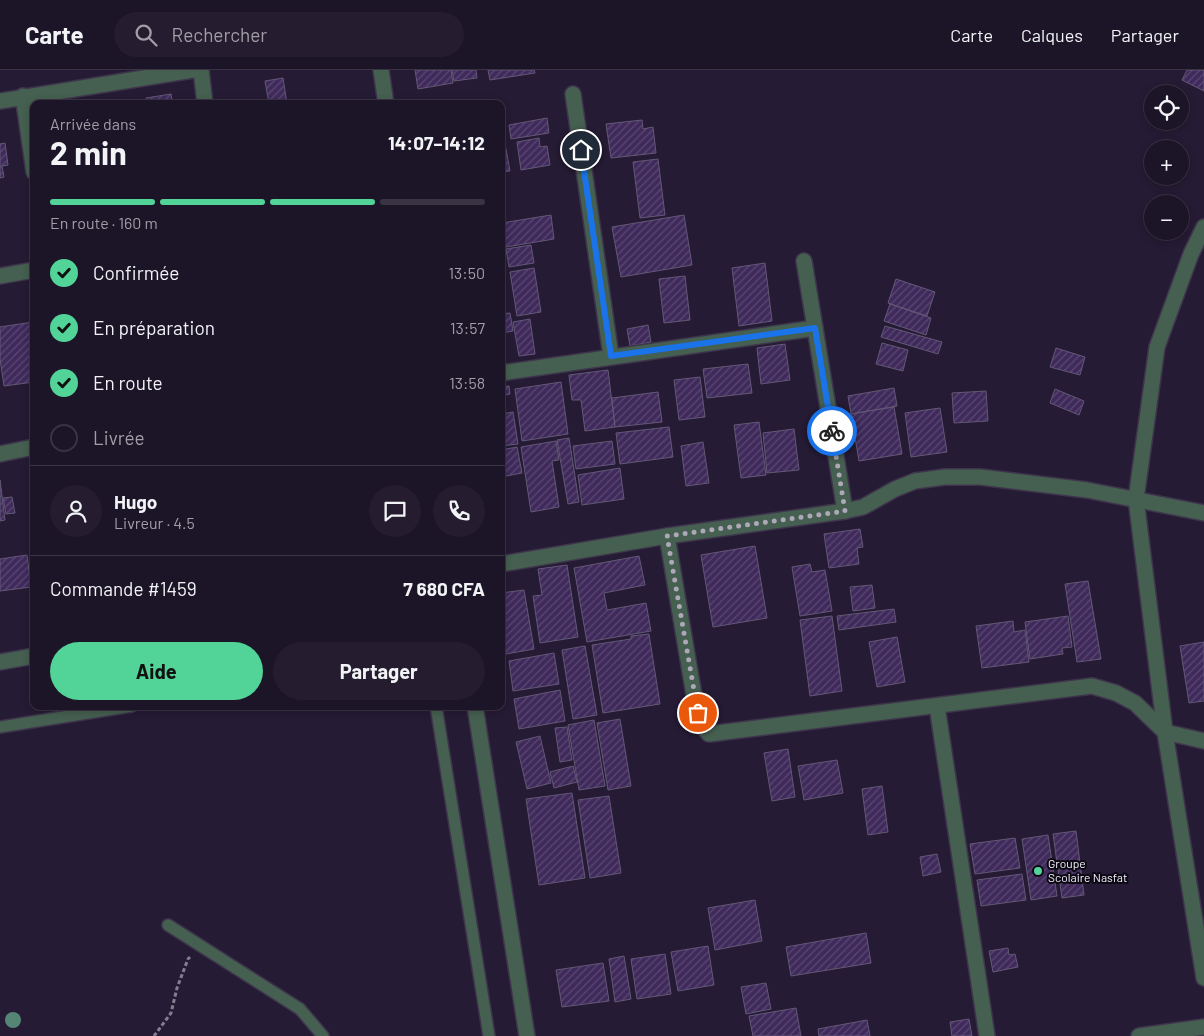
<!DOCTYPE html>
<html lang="fr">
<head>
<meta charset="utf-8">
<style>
	:root { --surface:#1c1427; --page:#251d2f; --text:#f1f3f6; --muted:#a09ea7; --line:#3a3344; --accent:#52d397 }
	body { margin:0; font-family:Barlow,sans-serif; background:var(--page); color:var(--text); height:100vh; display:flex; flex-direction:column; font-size:19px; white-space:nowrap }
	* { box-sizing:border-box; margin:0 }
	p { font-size:16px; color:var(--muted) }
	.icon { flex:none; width:28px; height:28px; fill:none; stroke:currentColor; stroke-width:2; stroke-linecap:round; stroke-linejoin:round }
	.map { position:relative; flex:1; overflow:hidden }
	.panel { position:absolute; left:30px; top:30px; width:475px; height:610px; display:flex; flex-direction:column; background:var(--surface); border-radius:10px; box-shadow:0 2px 8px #0003,0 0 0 1px var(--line) }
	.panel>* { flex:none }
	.buttons { position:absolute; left:1144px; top:15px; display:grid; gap:10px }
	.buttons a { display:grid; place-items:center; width:45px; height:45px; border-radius:50%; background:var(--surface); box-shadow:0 2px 8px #0003,0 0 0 1px var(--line); font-size:25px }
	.pin { position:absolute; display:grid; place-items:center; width:42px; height:42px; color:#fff; margin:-21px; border:2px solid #fff; border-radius:50%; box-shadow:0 1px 5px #0007 }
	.courier { position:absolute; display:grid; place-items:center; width:50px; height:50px; margin:-25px; border:4px solid #1a73e8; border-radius:50%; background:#fff; color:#222; box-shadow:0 1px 6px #0007 }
	.summary em { font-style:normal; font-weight:700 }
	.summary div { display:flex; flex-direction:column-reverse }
	.summary { display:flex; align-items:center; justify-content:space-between; height:85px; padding:0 20px }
	h1 { font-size:32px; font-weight:700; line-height:38px }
	.bar { display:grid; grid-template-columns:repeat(4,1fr); gap:8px 5px; align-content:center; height:60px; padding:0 20px }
	.bar i { height:6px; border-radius:4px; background:var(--line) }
	.bar .selected { background:var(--accent) }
	.bar p { grid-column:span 4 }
	.line { display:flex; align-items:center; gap:12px; padding:0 20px; border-top:1px solid var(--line) }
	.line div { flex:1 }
	.round { display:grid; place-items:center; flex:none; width:52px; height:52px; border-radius:26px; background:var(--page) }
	ol { padding:0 20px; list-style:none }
	li { display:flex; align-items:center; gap:15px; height:55px }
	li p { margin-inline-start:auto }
	li .icon { padding:5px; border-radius:50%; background:var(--accent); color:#111; stroke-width:4 }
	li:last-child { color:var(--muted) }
	li i { width:28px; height:28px; border:2px solid var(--line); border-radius:50% }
	.primary-button { display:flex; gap:10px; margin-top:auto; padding:10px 20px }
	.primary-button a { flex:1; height:58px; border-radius:30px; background:var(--accent); color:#111; font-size:20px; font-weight:700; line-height:58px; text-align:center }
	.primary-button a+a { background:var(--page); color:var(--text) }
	header { display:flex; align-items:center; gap:30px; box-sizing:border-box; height:70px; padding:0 25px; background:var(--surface); border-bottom:1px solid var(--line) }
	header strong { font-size:24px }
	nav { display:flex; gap:28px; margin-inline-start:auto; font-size:18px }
	.search { width:350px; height:45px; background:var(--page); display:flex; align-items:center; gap:12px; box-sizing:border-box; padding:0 18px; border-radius:28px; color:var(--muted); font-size:19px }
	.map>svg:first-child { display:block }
</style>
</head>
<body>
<header>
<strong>Carte</strong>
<div class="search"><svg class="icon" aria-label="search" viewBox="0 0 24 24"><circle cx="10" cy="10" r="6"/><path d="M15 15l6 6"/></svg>Rechercher</div>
<nav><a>Carte</a><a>Calques</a><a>Partager</a></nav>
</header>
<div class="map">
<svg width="1204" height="966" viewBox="0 0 1204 966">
	<defs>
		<pattern id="building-hatch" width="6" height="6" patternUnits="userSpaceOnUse" patternTransform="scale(1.25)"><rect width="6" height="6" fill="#3f2a5b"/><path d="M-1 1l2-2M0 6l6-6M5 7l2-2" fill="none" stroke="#5b4973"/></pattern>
	</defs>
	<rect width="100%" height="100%" fill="#251b34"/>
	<g fill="url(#building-hatch)" stroke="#635876">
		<path d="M 415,0 L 451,0 L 453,13 L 418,19 Z"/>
		<path d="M 452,0 L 476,0 L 477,8 L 454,11 Z"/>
		<path d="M 488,0 L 534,0 L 535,3 L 490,10 Z"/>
		<path d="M 1187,0 L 1204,0 L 1204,21 L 1182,10 Z"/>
		<path d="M 283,8 L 287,34 L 269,34 L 265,11 Z"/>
		<path d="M 171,24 L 173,34 L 147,34 L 146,28 Z"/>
		<path d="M 547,48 L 549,63 L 511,69 L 509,55 Z"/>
		<path d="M 642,50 L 643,59 L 653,57 L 656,83 L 611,88 L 606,54 Z"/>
		<path d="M 501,52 L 510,101 L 501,102 Z"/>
		<path d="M 539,68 L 540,77 L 547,76 L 550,95 L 521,100 L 517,72 Z"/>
		<path d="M 5,73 L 8,95 L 2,96 L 4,107 L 0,108 L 0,74 Z"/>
		<path d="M 658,89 L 665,145 L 640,148 L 633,92 Z"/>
		<path d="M 551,145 L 554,169 L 506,177 L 502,153 Z"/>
		<path d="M 684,145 L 692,195 L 621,207 L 612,157 Z"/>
		<path d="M 531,175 L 534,193 L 509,197 L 506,179 Z"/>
		<path d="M 765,193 L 772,251 L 739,256 L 732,198 Z"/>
		<path d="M 534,198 L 541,242 L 517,246 L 510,202 Z"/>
		<path d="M 685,206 L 690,250 L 664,253 L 659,209 Z"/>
		<path d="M 896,209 L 935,222 L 927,246 L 888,233 Z"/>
		<path d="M 890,234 L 931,248 L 926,265 L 884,251 Z"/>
		<path d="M 510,243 L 513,261 L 501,263 L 501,244 Z"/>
		<path d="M 530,249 L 535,284 L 519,286 L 513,252 Z"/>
		<path d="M 33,252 L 34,312 L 4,316 L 0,289 L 0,257 Z"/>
		<path d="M 648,255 L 651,272 L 630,276 L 627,259 Z"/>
		<path d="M 885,256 L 942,272 L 938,284 L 881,267 Z"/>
		<path d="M 882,273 L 908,280 L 903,301 L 876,294 Z"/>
		<path d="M 785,274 L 790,310 L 761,314 L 757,278 Z"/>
		<path d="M 1056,278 L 1085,287 L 1080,305 L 1050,297 Z"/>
		<path d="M 748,294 L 752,323 L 707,328 L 703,299 Z"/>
		<path d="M 608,300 L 615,357 L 585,361 L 581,330 L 572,330 L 569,305 Z"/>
		<path d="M 700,307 L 705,347 L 679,350 L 674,310 Z"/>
		<path d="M 561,312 L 568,364 L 522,371 L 515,319 Z"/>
		<path d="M 509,316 L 510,324 L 501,326 L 501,317 Z"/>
		<path d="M 894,318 L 897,336 L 851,344 L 848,326 Z"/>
		<path d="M 1055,319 L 1084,331 L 1079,345 L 1050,333 Z"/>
		<path d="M 986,321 L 988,351 L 954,353 L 952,323 Z"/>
		<path d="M 658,322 L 662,352 L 615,357 L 612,328 Z"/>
		<path d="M 894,337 L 902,384 L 859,391 L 851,344 Z"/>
		<path d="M 940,338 L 947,382 L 911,387 L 905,343 Z"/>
		<path d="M 513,342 L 518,374 L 501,376 L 501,344 Z"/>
		<path d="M 759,352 L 766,405 L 741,408 L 734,355 Z"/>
		<path d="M 669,357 L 673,387 L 620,394 L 616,363 Z"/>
		<path d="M 794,359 L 799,400 L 767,403 L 763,363 Z"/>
		<path d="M 569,368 L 579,432 L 568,434 L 557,370 Z"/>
		<path d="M 556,371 L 559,390 L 552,391 L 559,437 L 531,442 L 521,377 Z"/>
		<path d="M 612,371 L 615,394 L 576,399 L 573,376 Z"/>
		<path d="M 703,372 L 709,413 L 686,416 L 681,376 Z"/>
		<path d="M 517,377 L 522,403 L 501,407 L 501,380 Z"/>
		<path d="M 620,398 L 624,429 L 582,435 L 578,405 Z"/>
		<path d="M 0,410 L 5,450 L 0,451 Z"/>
		<path d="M 12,427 L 15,443 L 6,444 L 3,428 Z"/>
		<path d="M 860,459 L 863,477 L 857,478 L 859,494 L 829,498 L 824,464 Z"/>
		<path d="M 755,476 L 767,548 L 713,557 L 701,485 Z"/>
		<path d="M 27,485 L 31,517 L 0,521 L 0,489 Z"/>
		<path d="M 639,486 L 645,515 L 604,523 L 607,540 L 646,533 L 651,561 L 587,572 L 574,498 Z"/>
		<path d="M 810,494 L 812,502 L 825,500 L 832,541 L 800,546 L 792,497 Z"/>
		<path d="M 567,495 L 578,567 L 540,573 L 533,526 L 542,525 L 538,499 Z"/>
		<path d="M 1088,511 L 1101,589 L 1077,592 L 1065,514 Z"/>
		<path d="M 872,515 L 875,538 L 853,541 L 850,517 Z"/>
		<path d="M 524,520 L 534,579 L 506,584 L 501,553 L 501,523 Z"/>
		<path d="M 894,539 L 896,552 L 839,560 L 837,546 Z"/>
		<path d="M 832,546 L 842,621 L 810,626 L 800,550 Z"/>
		<path d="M 1068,546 L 1072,577 L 1062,578 L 1063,584 L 1030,589 L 1025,552 Z"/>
		<path d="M 1013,551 L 1014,562 L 1025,560 L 1029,592 L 982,598 L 976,556 Z"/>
		<path d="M 649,564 L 660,634 L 603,643 L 592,575 L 631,569 L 631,566 Z"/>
		<path d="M 897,567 L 905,612 L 877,617 L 869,572 Z"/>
		<path d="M 1204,572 L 1204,631 L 1189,633 L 1180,576 Z"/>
		<path d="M 585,576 L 597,645 L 573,649 L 562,580 Z"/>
		<path d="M 554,583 L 559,614 L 513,621 L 509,591 Z"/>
		<path d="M 560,620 L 565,651 L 519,659 L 514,629 Z"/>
		<path d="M 620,649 L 631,716 L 608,720 L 597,653 Z"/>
		<path d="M 594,650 L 605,716 L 579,720 L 568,655 Z"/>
		<path d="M 567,657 L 572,690 L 560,692 L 555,658 Z"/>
		<path d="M 540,666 L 551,713 L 527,719 L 516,672 Z"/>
		<path d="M 788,679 L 795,727 L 772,731 L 764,683 Z"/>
		<path d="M 837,690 L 843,723 L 804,730 L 798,696 Z"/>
		<path d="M 573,696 L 577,712 L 554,718 L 550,702 Z"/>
		<path d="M 882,716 L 888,762 L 868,765 L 862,719 Z"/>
		<path d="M 572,723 L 585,808 L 539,815 L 526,729 Z"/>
		<path d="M 609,726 L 621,803 L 590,808 L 578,730 Z"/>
		<path d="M 1076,761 L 1084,825 L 1062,828 L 1053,764 Z"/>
		<path d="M 1048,765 L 1057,826 L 1031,830 L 1022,769 Z"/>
		<path d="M 1015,768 L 1020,798 L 975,804 L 970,774 Z"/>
		<path d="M 937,784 L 941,802 L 923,806 L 920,787 Z"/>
		<path d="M 1022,804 L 1026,830 L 981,836 L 977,810 Z"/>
		<path d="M 755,830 L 762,871 L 715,880 L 708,838 Z"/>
		<path d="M 866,863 L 871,893 L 791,906 L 786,877 Z"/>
		<path d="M 708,876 L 714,915 L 678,921 L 671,882 Z"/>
		<path d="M 1008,878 L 1009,885 L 1015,884 L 1018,897 L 993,902 L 989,881 Z"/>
		<path d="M 665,884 L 671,924 L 637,929 L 631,889 Z"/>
		<path d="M 624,886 L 631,929 L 615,932 L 609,889 Z"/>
		<path d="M 603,893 L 609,931 L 562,937 L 556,900 Z"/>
		<path d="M 766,913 L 771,939 L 746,944 L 741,917 Z"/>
		<path d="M 796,938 L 801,966 L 753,966 L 749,946 Z"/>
		<path d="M 969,949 L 972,966 L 952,966 L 950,952 Z"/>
		<path d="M 867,950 L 870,966 L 819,966 L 818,959 Z"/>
	</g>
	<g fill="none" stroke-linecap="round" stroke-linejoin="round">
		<g stroke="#3e354c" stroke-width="14">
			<g id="lane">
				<path d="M 436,636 L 489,966"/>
				<path d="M 0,657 L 132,636"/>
				<path d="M 168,855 L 300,939 L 323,966"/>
			</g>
		</g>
		<g stroke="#3e354c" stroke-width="18">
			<g id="street">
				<path d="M 201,0 L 205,34"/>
				<path d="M 381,0 L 386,34"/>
				<path d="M 573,24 L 611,286"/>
				<path d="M 23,26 L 34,102"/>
				<path d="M 0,31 L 193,0"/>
				<path d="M 1204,157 L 1191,184 L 1157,277 L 1136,429 L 1165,662 L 1204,908"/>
				<path d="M 804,191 L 845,441"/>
				<path d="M 0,206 L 34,200"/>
				<path d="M 501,303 L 815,258"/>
				<path d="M 0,384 L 34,377"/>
				<path d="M 667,466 L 697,643 L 702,656 L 709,664 L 1092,616 L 1116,623 L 1135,633 L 1165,662 L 1204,671"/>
				<path d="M 501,494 L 667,466 L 845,441 L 863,437 L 895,419 L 915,411 L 945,407 L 980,407 L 1087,420 L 1204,443"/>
				<path d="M 0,592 L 34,586"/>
				<path d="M 475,636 L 527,966"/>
				<path d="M 937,636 L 987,966"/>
				<path d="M 1139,966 L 1204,957"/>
			</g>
		</g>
		<path stroke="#857e91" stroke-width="3" stroke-dasharray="4 2.5" stroke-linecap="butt" d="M 154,966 L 171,943 L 177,918 L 188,889 L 190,887"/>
		<use href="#lane" stroke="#455f50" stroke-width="11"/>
		<use href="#street" stroke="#455f50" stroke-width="15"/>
	</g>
	<circle fill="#558575" cx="13" cy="950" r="8"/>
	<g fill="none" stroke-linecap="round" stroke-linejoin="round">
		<path stroke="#ada7b7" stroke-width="5" stroke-dasharray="0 9" d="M 698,643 L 667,466 L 845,441 L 832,361"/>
		<path stroke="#1a73e8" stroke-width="6" d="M 581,80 L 611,286 L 815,258 L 832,361"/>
	</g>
	<circle fill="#52d397" stroke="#0c0813" stroke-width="2" cx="1038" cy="801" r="5"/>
	<g text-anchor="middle" stroke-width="4" stroke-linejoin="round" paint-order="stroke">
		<g font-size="12" fill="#f6f2fd" stroke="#0c0813" text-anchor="start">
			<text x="1048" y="798">Groupe<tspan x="1048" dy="14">Scolaire Nasfat</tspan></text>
		</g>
	</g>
</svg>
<div class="buttons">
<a><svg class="icon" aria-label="locate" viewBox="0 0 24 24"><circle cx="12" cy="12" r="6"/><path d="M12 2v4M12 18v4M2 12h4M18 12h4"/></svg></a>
<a>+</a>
<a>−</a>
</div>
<div class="pin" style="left:698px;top:643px;background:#ea580c"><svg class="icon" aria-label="bag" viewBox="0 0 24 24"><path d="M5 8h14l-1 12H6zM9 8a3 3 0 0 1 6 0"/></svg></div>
<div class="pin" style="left:581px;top:80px;background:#1f2937"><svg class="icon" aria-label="home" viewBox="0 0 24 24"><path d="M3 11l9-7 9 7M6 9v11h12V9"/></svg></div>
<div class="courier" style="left:832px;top:361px"><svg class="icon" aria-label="bike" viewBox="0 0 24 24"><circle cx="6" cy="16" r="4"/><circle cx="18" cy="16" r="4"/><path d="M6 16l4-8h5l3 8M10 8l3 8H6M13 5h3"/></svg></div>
<section class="panel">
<div class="summary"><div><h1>2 min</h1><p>Arrivée dans</p></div><em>14:07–14:12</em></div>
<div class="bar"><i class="selected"></i><i class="selected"></i><i class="selected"></i><i></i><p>En route · 160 m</p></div>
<ol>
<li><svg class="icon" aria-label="check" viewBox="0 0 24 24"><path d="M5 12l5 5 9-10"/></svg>Confirmée<p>13:50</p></li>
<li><svg class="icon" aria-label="check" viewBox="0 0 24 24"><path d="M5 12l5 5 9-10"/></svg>En préparation<p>13:57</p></li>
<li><svg class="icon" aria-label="check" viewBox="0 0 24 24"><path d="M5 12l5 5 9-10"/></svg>En route<p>13:58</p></li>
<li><i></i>Livrée</li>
</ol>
<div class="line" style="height:90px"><a class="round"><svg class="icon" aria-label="person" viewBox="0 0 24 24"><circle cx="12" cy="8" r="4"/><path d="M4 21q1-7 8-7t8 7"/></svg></a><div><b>Hugo</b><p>Livreur · 4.5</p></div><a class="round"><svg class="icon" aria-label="chat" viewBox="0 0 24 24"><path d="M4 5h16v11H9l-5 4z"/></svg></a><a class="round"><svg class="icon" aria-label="phone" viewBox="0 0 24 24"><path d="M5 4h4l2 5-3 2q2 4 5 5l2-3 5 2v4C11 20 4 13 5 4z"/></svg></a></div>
<div class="line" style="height:65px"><div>Commande #1459</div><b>7 680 CFA</b></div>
<div class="primary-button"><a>Aide</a><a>Partager</a></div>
</section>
</div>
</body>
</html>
